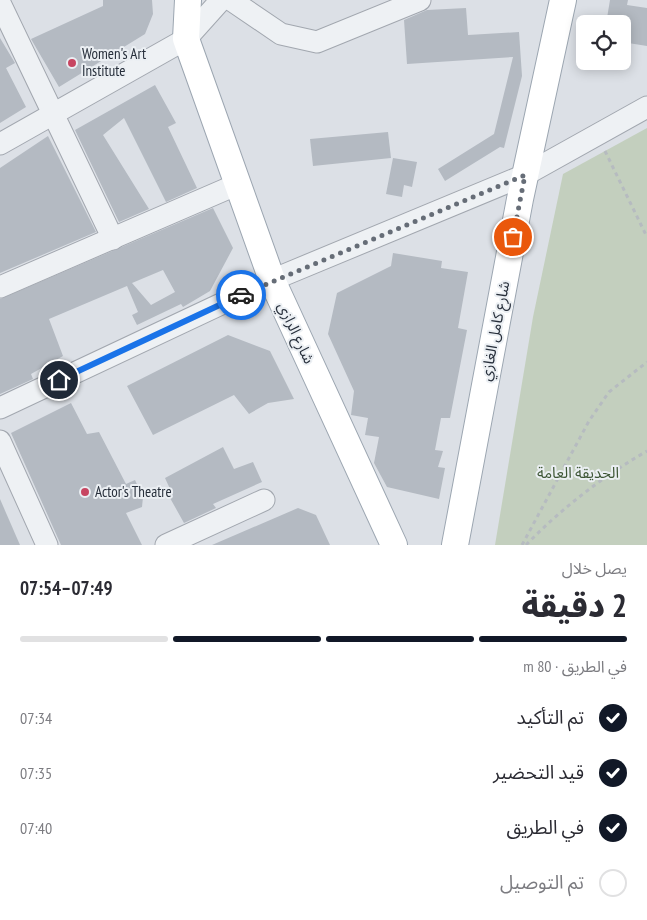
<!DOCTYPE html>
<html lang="ar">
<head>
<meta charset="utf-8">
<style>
	:root { --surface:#fff; --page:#f2f2f3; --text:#2b2b33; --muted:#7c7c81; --line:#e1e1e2; --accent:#111827 }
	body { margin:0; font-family:"PT Sans Narrow","Noto Sans Arabic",sans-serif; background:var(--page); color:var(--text); direction:rtl; height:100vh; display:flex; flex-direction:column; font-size:19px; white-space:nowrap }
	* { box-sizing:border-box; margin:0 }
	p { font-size:16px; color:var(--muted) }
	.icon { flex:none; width:28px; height:28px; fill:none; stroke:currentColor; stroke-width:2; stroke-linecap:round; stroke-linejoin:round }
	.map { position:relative; height:545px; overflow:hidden; direction:ltr }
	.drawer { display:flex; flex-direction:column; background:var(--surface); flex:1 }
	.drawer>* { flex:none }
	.buttons { position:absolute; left:576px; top:15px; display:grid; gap:10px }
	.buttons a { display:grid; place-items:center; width:55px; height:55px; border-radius:8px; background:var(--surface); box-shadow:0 2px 12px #0003; font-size:25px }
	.pin { position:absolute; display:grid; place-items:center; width:42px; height:42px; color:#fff; margin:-21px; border:2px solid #fff; border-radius:50%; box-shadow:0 1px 5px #0007 }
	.courier { position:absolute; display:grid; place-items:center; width:50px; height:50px; margin:-25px; border:4px solid #1a73e8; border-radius:50%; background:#fff; color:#222; box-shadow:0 1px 6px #0007 }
	.headline em { font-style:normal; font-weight:800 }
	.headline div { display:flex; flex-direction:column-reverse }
	.headline { display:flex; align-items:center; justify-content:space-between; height:85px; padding:0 20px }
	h1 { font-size:32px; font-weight:800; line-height:38px }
	.bar { display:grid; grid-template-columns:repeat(4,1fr); gap:8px 5px; align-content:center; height:60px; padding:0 20px }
	.bar i { height:6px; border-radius:4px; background:var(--line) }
	.bar .selected { background:var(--accent) }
	.bar p { grid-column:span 4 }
	ol { padding:0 20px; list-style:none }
	li { display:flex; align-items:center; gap:15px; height:55px }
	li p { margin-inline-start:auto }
	li .icon { padding:5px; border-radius:50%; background:var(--accent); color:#fff; stroke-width:4 }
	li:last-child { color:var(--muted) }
	li i { width:28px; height:28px; border:2px solid var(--line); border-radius:50% }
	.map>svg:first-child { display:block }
</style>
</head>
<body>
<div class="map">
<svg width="647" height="545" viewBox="0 0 647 545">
	<rect width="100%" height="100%" fill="#dce0e6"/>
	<path fill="#c3cfbe" d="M 647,128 L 647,545 L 495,545 L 533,317 L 563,174 Z"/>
	<g fill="#b4bac2" fill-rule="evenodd">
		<path d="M 103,0 L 152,0 L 153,14 L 145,34 L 59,87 L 31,39 L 103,6 Z"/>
		<path d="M 610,0 L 628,0 L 627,5 L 647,8 L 647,46 L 622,42 L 622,24 L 606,24 Z"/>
		<path d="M 466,8 L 468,35 L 519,32 L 522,76 L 504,148 L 500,147 L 445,181 L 438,169 L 494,134 L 513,57 L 407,64 L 404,20 L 427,10 Z"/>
		<path d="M 0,38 L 15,63 L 6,68 L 26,107 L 0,123 Z"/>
		<path d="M 155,85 L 176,123 L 168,127 L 197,188 L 166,202 L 124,118 L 103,135 L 149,209 L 119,222 L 75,130 Z"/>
		<path d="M 388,132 L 391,158 L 313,166 L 310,139 Z"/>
		<path d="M 48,136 L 96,232 L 0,273 L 0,168 Z"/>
		<path d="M 393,158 L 417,162 L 412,187 L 404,185 L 402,197 L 386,194 Z"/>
		<path d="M 213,208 L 233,248 L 210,291 L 183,307 L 181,304 L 137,325 L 132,315 L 138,312 L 127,286 L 49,319 L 63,356 L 31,374 L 33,379 L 0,394 L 0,299 ZM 163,270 L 175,292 L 151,305 L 132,283 Z"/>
		<path d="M 393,253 L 442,261 L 441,268 L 468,272 L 458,328 L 467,330 L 450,418 L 441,418 L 435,450 L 443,451 L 438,467 L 445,468 L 439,499 L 387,487 L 374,463 L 379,437 L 365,435 L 368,418 L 351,415 L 354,391 L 328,334 L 337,293 L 391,266 Z"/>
		<path d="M 228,335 L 270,351 L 294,399 L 268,403 L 249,414 L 234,395 L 153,435 L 127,386 Z"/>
		<path d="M 71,403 L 87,434 L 99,432 L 126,484 L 135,480 L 143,497 L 142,507 L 126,513 L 142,545 L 61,545 L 11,433 Z"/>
		<path d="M 223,447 L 234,469 L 253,462 L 262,482 L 213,504 L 216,508 L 184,523 L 170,498 L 171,491 L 165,478 Z"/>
		<path d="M 0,499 L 20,545 L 0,545 Z"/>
		<path d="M 298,508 L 316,515 L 330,545 L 212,545 Z"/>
	</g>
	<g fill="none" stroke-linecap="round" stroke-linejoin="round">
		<g stroke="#a2a7af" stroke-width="23">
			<g id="minor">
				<path d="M 231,0 L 281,34 L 317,42 L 420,0"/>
				<path d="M 0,3 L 113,239"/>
				<path d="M 0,144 L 186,39 L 221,0"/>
				<path d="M 0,287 L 238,184"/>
				<path d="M 0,408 L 272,280 L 525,175 L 647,107"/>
				<path d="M 0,441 L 47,545"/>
				<path d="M 166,545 L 264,500"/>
			</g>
		</g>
		<g stroke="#9ca6b1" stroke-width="28">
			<g id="major">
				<path d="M 188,0 L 186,39 L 272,280 L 394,545"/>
				<path d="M 455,545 L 520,199 L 563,0"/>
			</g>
		</g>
		<g stroke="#b6bbc0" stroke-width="3" stroke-dasharray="4 4" stroke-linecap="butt">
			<path d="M 605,151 L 647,237"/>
			<path d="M 522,545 L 589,421 L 609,392 L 647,362"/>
			<path d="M 526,545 C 562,508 602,477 647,451"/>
		</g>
		<use href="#minor" stroke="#eef1f4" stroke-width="21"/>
		<use href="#major" stroke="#fff" stroke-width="26"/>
	</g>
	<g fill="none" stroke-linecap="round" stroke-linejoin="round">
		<path stroke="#666d77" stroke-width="5" stroke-dasharray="0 9" d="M 241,295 L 525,175 L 513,237"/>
		<path stroke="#1a73e8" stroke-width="6" d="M 59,380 L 241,295"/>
	</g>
	<g fill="#c74561" stroke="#ebeff3" stroke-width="2">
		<circle cx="72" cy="63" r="5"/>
		<circle cx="85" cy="492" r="5"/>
	</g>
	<g text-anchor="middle" stroke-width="4" stroke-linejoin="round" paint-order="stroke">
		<g font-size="15" fill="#272f3b" stroke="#ebeff3" text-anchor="start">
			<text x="82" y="59">Women's Art<tspan x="82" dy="17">Institute</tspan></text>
			<text x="95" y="497">Actor's Theatre</text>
		</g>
		<g font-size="15" fill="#272f3b" stroke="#ebeff3">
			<text transform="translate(495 331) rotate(-79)" y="5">شارع كامل الغازي</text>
			<text transform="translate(296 333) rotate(65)" y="5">شارع الرازي</text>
		</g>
		<g font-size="15" fill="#3d5635" stroke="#ebeff3">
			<text x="578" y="478">الحديقة العامة</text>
		</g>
	</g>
</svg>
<div class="buttons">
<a><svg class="icon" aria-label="locate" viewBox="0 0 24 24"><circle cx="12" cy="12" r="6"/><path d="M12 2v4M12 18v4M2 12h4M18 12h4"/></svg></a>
</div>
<div class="pin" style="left:513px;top:237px;background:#ea580c"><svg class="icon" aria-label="bag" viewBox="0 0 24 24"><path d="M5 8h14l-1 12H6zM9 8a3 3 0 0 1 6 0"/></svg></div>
<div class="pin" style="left:59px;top:380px;background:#1f2937"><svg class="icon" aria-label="home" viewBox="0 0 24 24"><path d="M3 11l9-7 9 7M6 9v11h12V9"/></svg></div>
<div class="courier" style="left:241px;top:295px"><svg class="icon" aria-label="car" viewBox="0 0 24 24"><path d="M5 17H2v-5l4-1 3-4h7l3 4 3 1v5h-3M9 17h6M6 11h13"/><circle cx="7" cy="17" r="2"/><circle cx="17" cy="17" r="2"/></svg></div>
</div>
<section class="drawer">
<div class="headline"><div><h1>2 دقيقة</h1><p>يصل خلال</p></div><em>07:49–07:54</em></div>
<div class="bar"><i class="selected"></i><i class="selected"></i><i class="selected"></i><i></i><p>في الطريق · 80 m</p></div>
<ol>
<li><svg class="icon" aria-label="check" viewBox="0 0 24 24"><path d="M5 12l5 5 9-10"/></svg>تم التأكيد<p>07:34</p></li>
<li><svg class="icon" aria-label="check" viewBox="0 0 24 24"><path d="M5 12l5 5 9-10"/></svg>قيد التحضير<p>07:35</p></li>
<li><svg class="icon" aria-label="check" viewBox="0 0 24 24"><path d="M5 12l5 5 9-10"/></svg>في الطريق<p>07:40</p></li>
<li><i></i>تم التوصيل</li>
</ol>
</section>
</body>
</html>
